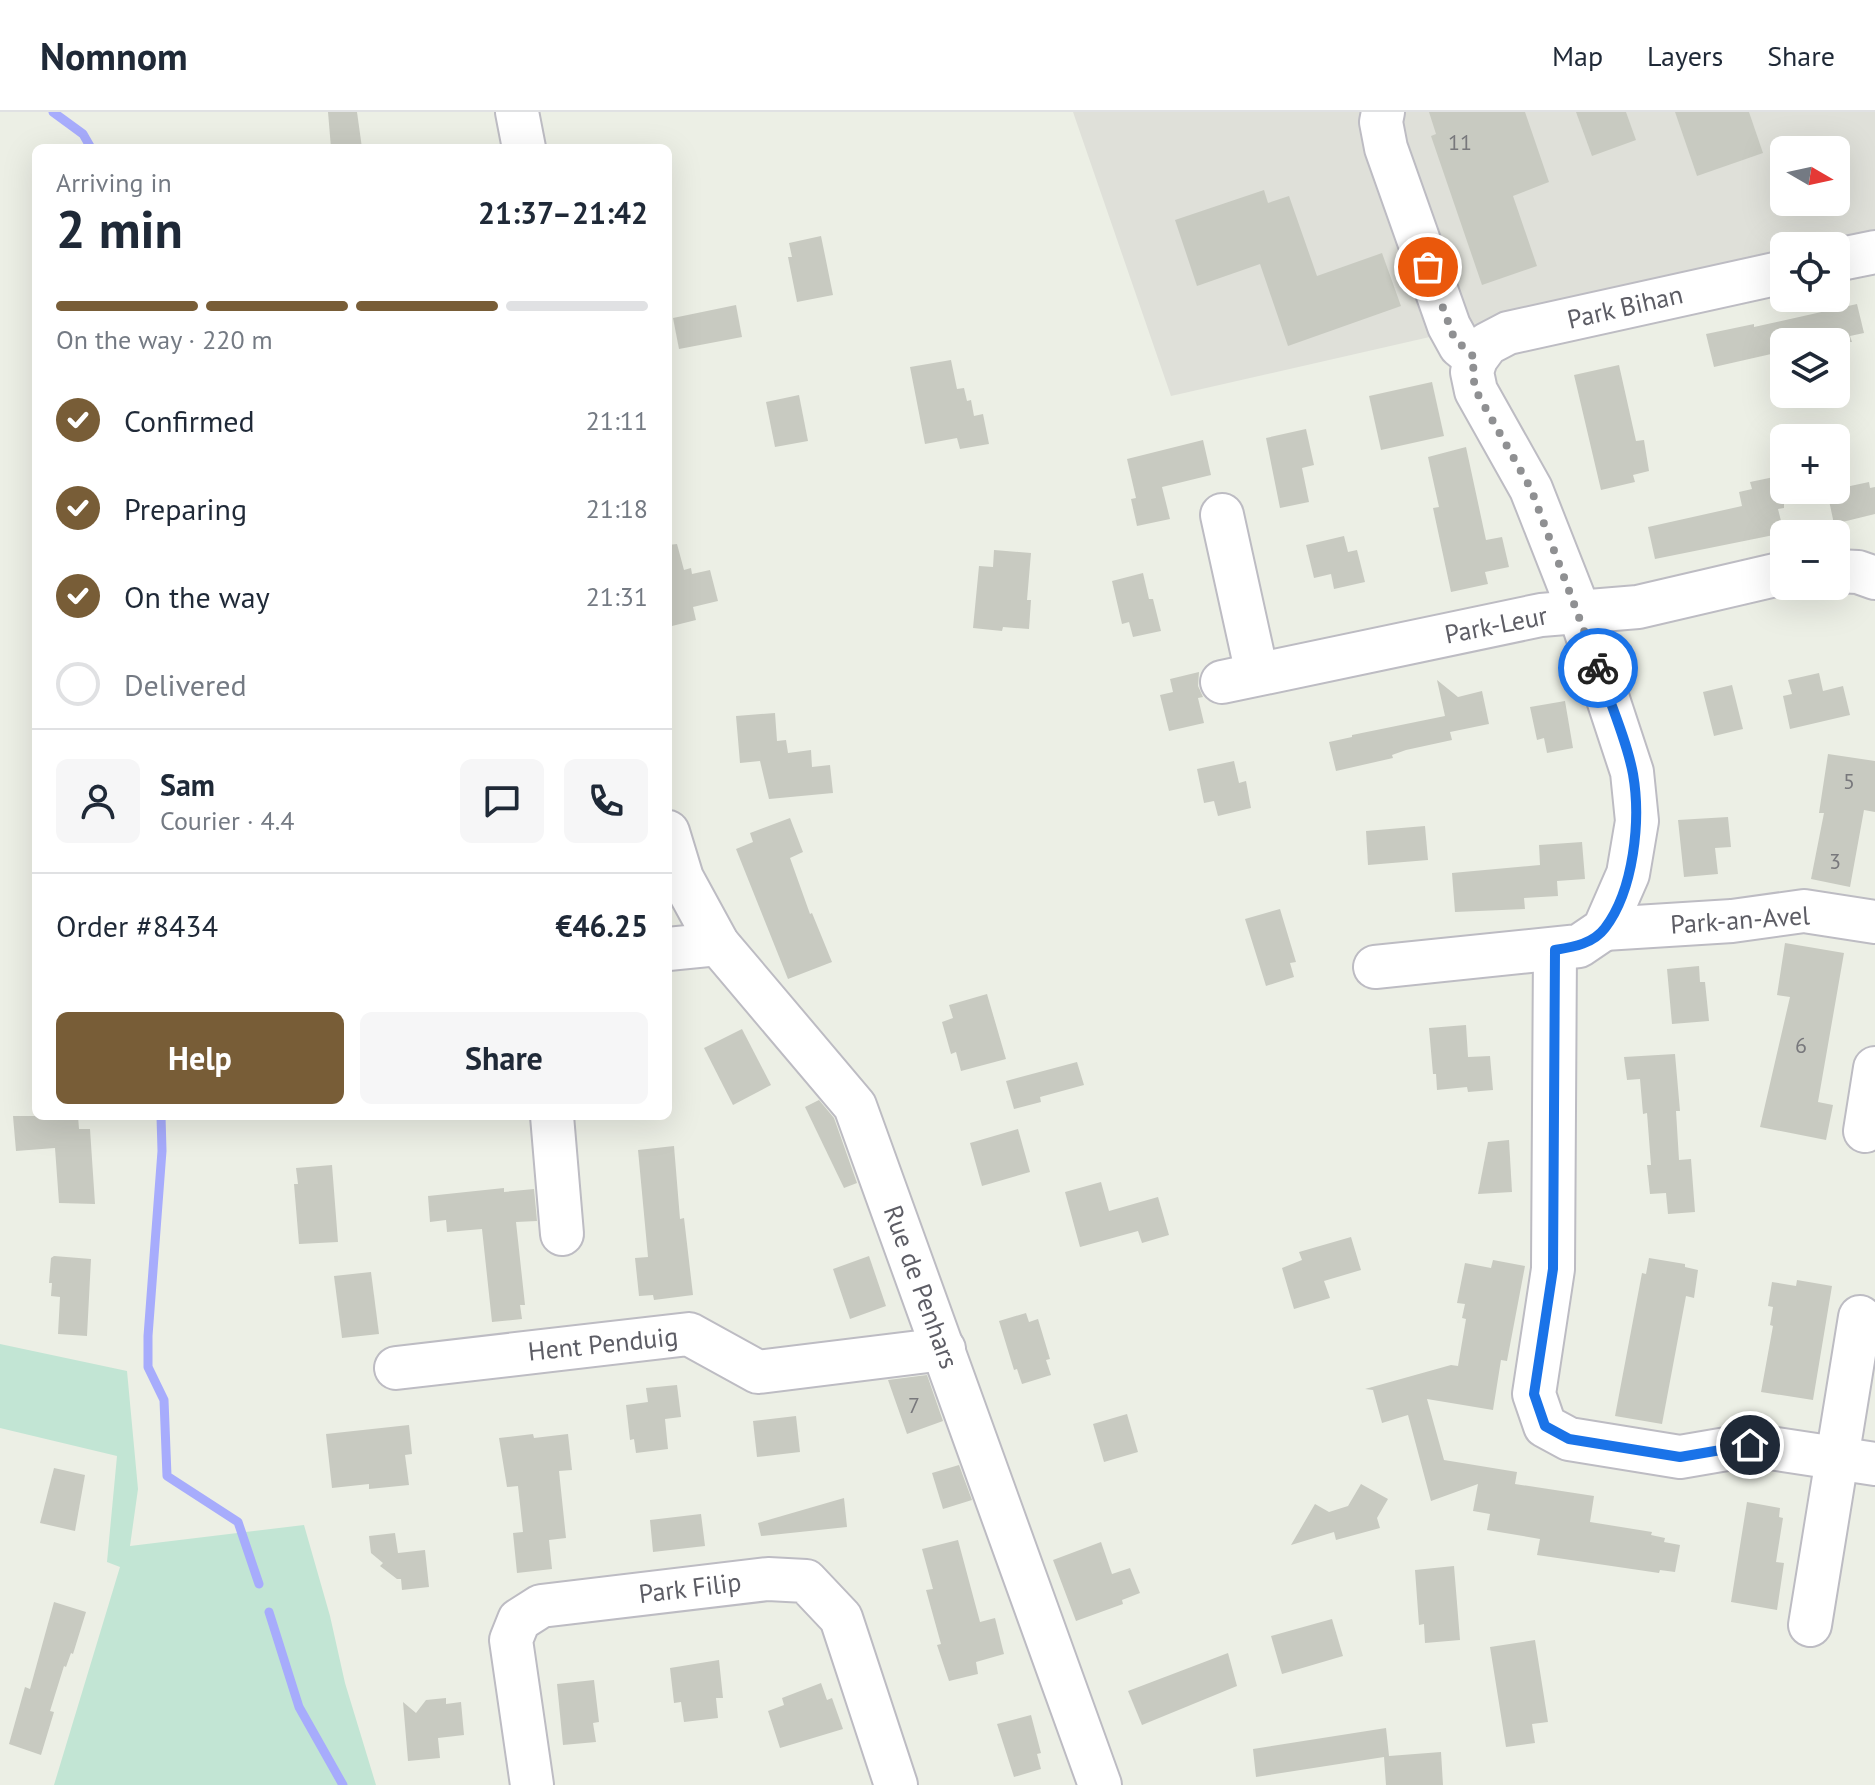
<!DOCTYPE html>
<html lang="en">
<head>
<meta charset="utf-8">
<style>
	:root { --surface:#fff; --page:#f6f6f7; --text:#1f2937; --muted:#747a83; --line:#e0e1e3; --accent:#785d37 }
	body { margin:0; font-family:"PT Sans",sans-serif; background:var(--page); color:var(--text); height:100vh; display:flex; flex-direction:column; font-size:30px; white-space:nowrap }
	* { box-sizing:border-box; margin:0 }
	p { font-size:26px; color:var(--muted) }
	.icon { flex:none; width:44px; height:44px; fill:none; stroke:currentColor; stroke-width:2; stroke-linecap:round; stroke-linejoin:round }
	.map { position:relative; flex:1; overflow:hidden }
	.drawer { position:absolute; left:32px; top:32px; width:640px; height:976px; display:flex; flex-direction:column; background:var(--surface); border-radius:12px; box-shadow:0 8px 32px #0002 }
	.drawer>* { flex:none }
	.needle { width:52px; rotate:99deg }
	.controls { position:absolute; left:1770px; top:24px; display:grid; gap:16px }
	.controls a { display:grid; place-items:center; width:80px; height:80px; border-radius:12px; background:var(--surface); box-shadow:0 8px 32px #0002; font-size:40px }
	.pin { position:absolute; display:grid; place-items:center; width:68px; height:68px; color:#fff; margin:-34px; border:4px solid #fff; border-radius:50%; box-shadow:0 2px 8px #0007 }
	.courier { position:absolute; display:grid; place-items:center; width:80px; height:80px; margin:-40px; border:6px solid #1a73e8; border-radius:50%; background:#fff; color:#222; box-shadow:0 2px 10px #0007 }
	.overview em { font-style:normal; font-weight:700 }
	.overview div { display:flex; flex-direction:column-reverse }
	.overview { display:flex; align-items:center; justify-content:space-between; height:136px; padding:0 24px }
	h1 { font-size:52px; font-weight:700; line-height:60px }
	.bar { display:grid; grid-template-columns:repeat(4,1fr); gap:12px 8px; align-content:center; height:96px; padding:0 24px }
	.bar i { height:10px; border-radius:6px; background:var(--line) }
	.bar .active { background:var(--accent) }
	.bar p { grid-column:span 4 }
	.line { display:flex; align-items:center; gap:20px; padding:0 24px; border-top:2px solid var(--line) }
	.line div { flex:1 }
	.round { display:grid; place-items:center; flex:none; width:84px; height:84px; border-radius:12px; background:var(--page) }
	ol { padding:0 24px; list-style:none }
	li { display:flex; align-items:center; gap:24px; height:88px }
	li p { margin-inline-start:auto }
	li .icon { padding:8px; border-radius:50%; background:var(--accent); color:#fff; stroke-width:4 }
	li:last-child { color:var(--muted) }
	li i { width:44px; height:44px; border:4px solid var(--line); border-radius:50% }
	.cta { display:flex; gap:16px; margin-top:auto; padding:16px 24px }
	.cta a { flex:1; height:92px; border-radius:12px; background:var(--accent); color:#fff; font-size:32px; font-weight:700; line-height:92px; text-align:center }
	.cta a+a { background:var(--page); color:var(--text) }
	header { display:flex; align-items:center; gap:48px; box-sizing:border-box; height:112px; padding:0 40px; background:var(--surface); border-bottom:2px solid var(--line) }
	header strong { font-size:38px }
	nav { display:flex; gap:44px; margin-inline-start:auto; font-size:28px }
	.map>svg:first-child { display:block }
</style>
</head>
<body>
<header>
<strong>Nomnom</strong>
<nav><a>Map</a><a>Layers</a><a>Share</a></nav>
</header>
<div class="map">
<svg width="1875" height="1673" viewBox="0 0 1875 1673">
	<rect width="100%" height="100%" fill="#ecefe5"/>
	<path fill="#dfe0d9" fill-rule="evenodd" d="M 1073,0 L 1875,0 L 1875,123 L 1828,134 L 1784,134 L 1784,144 L 1171,284 ZM 1784,38 L 1836,38 L 1836,90 L 1784,90 Z"/>
	<path fill="#c2e5d4" d="M 0,1232 L 127,1259 L 138,1377 L 130,1434 L 304,1413 L 330,1504 L 345,1571 L 376,1673 L 54,1673 L 120,1455 L 107,1450 L 117,1344 L 0,1316 Z"/>
	<g fill="none" stroke-linecap="round" stroke-linejoin="round">
		<g stroke="#a7acfc" stroke-width="9">
			<path d="M 53,0 L 83,22 L 91,36"/>
			<path d="M 161,1004 L 162,1039 L 148,1224 L 148,1255 L 164,1288 L 167,1364 L 238,1410 L 259,1472"/>
			<path d="M 269,1500 L 299,1595 L 343,1673"/>
		</g>
	</g>
	<g fill="#c8cac1">
		<path d="M 328,0 L 357,0 L 362,36 L 331,36 Z"/>
		<path d="M 1429,0 L 1525,0 L 1549,70 L 1513,84 L 1537,154 L 1482,173 L 1431,24 L 1436,22 Z"/>
		<path d="M 1576,0 L 1626,0 L 1636,28 L 1592,44 Z"/>
		<path d="M 1675,0 L 1749,0 L 1763,41 L 1697,64 Z"/>
		<path d="M 1264,78 L 1268,91 L 1289,84 L 1317,164 L 1382,141 L 1401,194 L 1288,234 L 1260,152 L 1197,174 L 1175,108 Z"/>
		<path d="M 821,124 L 833,183 L 797,190 L 788,145 L 792,145 L 789,131 Z"/>
		<path d="M 1857,192 L 1864,221 L 1850,224 L 1852,230 L 1778,230 L 1780,240 L 1714,255 L 1706,222 L 1754,212 L 1754,215 Z"/>
		<path d="M 736,193 L 742,225 L 679,237 L 673,206 Z"/>
		<path d="M 951,248 L 957,277 L 964,276 L 967,289 L 971,288 L 974,304 L 983,302 L 989,332 L 960,337 L 957,326 L 925,332 L 910,255 Z"/>
		<path d="M 1619,253 L 1636,329 L 1644,328 L 1649,359 L 1633,363 L 1635,370 L 1601,378 L 1574,263 Z"/>
		<path d="M 1432,270 L 1444,324 L 1381,338 L 1369,284 Z"/>
		<path d="M 799,283 L 808,329 L 775,335 L 766,290 Z"/>
		<path d="M 1306,317 L 1314,353 L 1302,356 L 1309,390 L 1280,396 L 1266,326 Z"/>
		<path d="M 1203,328 L 1211,363 L 1162,375 L 1170,407 L 1137,414 L 1131,387 L 1136,386 L 1127,347 Z"/>
		<path d="M 1466,335 L 1486,428 L 1502,425 L 1509,455 L 1485,460 L 1488,472 L 1451,480 L 1433,396 L 1439,395 L 1428,345 Z"/>
		<path d="M 1784,363 L 1784,396 L 1778,397 L 1784,421 L 1655,447 L 1648,415 L 1742,394 L 1739,380 L 1752,377 L 1750,370 Z"/>
		<path d="M 1869,370 L 1870,376 L 1875,375 L 1875,402 L 1834,412 L 1827,379 Z"/>
		<path d="M 1344,424 L 1348,440 L 1357,438 L 1365,470 L 1334,477 L 1331,462 L 1314,466 L 1306,433 Z"/>
		<path d="M 677,432 L 684,458 L 691,456 L 692,462 L 710,458 L 718,489 L 693,495 L 696,508 L 668,515 L 668,433 Z"/>
		<path d="M 994,438 L 1031,441 L 1027,488 L 1031,488 L 1029,517 L 1003,515 L 1002,519 L 973,516 L 979,454 L 993,455 Z"/>
		<path d="M 1143,461 L 1149,487 L 1153,487 L 1161,519 L 1133,525 L 1129,510 L 1122,512 L 1112,469 Z"/>
		<path d="M 1199,560 L 1198,574 L 1203,585 L 1198,586 L 1204,611 L 1169,619 L 1160,583 L 1173,580 L 1170,567 Z"/>
		<path d="M 1819,561 L 1823,579 L 1843,574 L 1850,603 L 1790,617 L 1783,584 L 1792,582 L 1788,568 Z"/>
		<path d="M 1437,568 L 1458,585 L 1482,579 L 1489,612 L 1450,620 L 1452,628 L 1406,638 L 1392,643 L 1393,646 L 1336,659 L 1329,630 L 1352,625 L 1352,623 L 1445,604 Z"/>
		<path d="M 1732,573 L 1743,617 L 1714,624 L 1703,580 Z"/>
		<path d="M 1565,589 L 1573,636 L 1547,641 L 1544,626 L 1537,628 L 1530,595 Z"/>
		<path d="M 775,601 L 777,629 L 786,628 L 788,641 L 811,638 L 812,655 L 830,653 L 833,681 L 769,687 L 760,649 L 740,651 L 736,604 Z"/>
		<path d="M 1828,642 L 1875,649 L 1875,700 L 1864,698 L 1850,775 L 1811,767 L 1824,701 L 1819,701 Z"/>
		<path d="M 1234,649 L 1239,671 L 1246,669 L 1251,696 L 1218,704 L 1214,689 L 1204,691 L 1197,657 Z"/>
		<path d="M 1728,705 L 1731,735 L 1715,736 L 1718,762 L 1684,765 L 1678,708 Z"/>
		<path d="M 790,706 L 803,740 L 790,746 L 810,802 L 812,801 L 832,850 L 788,867 L 736,737 L 753,730 L 750,721 Z"/>
		<path d="M 1425,714 L 1428,748 L 1368,753 L 1366,719 Z"/>
		<path d="M 1582,730 L 1585,767 L 1557,769 L 1558,784 L 1524,786 L 1525,797 L 1455,800 L 1452,761 L 1540,753 L 1539,733 Z"/>
		<path d="M 1280,797 L 1296,850 L 1290,851 L 1294,865 L 1266,874 L 1245,807 Z"/>
		<path d="M 1785,831 L 1844,841 L 1818,990 L 1833,993 L 1826,1028 L 1760,1015 L 1790,885 L 1777,883 Z"/>
		<path d="M 1699,854 L 1700,870 L 1705,870 L 1709,909 L 1672,912 L 1667,857 Z"/>
		<path d="M 987,882 L 1006,947 L 961,959 L 956,940 L 951,942 L 942,910 L 953,906 L 949,893 Z"/>
		<path d="M 1466,913 L 1468,945 L 1490,944 L 1493,978 L 1468,980 L 1467,975 L 1437,978 L 1436,962 L 1433,962 L 1429,916 Z"/>
		<path d="M 742,917 L 771,973 L 733,993 L 704,936 Z"/>
		<path d="M 1675,942 L 1680,999 L 1676,999 L 1679,1048 L 1691,1047 L 1695,1100 L 1668,1102 L 1666,1081 L 1650,1082 L 1647,1053 L 1651,1053 L 1647,1001 L 1643,1002 L 1640,967 L 1627,968 L 1624,945 Z"/>
		<path d="M 1077,950 L 1084,973 L 1040,985 L 1041,990 L 1014,997 L 1006,969 Z"/>
		<path d="M 819,988 L 834,1006 L 857,1071 L 844,1076 L 805,995 Z"/>
		<path d="M 13,1004 L 78,1004 L 79,1017 L 90,1017 L 95,1092 L 59,1091 L 55,1036 L 16,1039 Z"/>
		<path d="M 1018,1017 L 1030,1060 L 982,1074 L 970,1031 Z"/>
		<path d="M 1509,1028 L 1512,1080 L 1478,1082 L 1488,1030 Z"/>
		<path d="M 674,1034 L 680,1107 L 684,1106 L 693,1183 L 654,1188 L 653,1183 L 639,1184 L 635,1146 L 648,1145 L 638,1038 Z"/>
		<path d="M 332,1053 L 338,1130 L 299,1132 L 294,1072 L 298,1072 L 296,1056 Z"/>
		<path d="M 1101,1070 L 1109,1099 L 1158,1085 L 1169,1123 L 1142,1131 L 1138,1119 L 1080,1135 L 1065,1080 Z"/>
		<path d="M 504,1076 L 504,1080 L 534,1077 L 537,1109 L 516,1110 L 525,1193 L 520,1193 L 522,1207 L 492,1210 L 482,1117 L 447,1120 L 446,1108 L 430,1110 L 428,1084 Z"/>
		<path d="M 1351,1125 L 1361,1158 L 1324,1169 L 1330,1186 L 1294,1197 L 1282,1156 L 1302,1148 L 1299,1140 Z"/>
		<path d="M 54,1144 L 91,1147 L 87,1224 L 58,1222 L 60,1185 L 51,1184 L 52,1171 L 49,1171 L 51,1146 Z"/>
		<path d="M 869,1144 L 886,1194 L 850,1207 L 833,1157 Z"/>
		<path d="M 1649,1146 L 1685,1152 L 1685,1155 L 1698,1158 L 1694,1186 L 1686,1184 L 1662,1312 L 1615,1304 L 1642,1161 L 1646,1162 Z"/>
		<path d="M 1493,1148 L 1525,1154 L 1507,1249 L 1501,1248 L 1493,1298 L 1427,1287 L 1444,1348 L 1517,1360 L 1515,1372 L 1594,1384 L 1590,1410 L 1652,1420 L 1651,1423 L 1665,1426 L 1664,1430 L 1680,1433 L 1675,1460 L 1660,1458 L 1659,1461 L 1537,1443 L 1540,1427 L 1487,1418 L 1490,1402 L 1473,1399 L 1478,1372 L 1431,1389 L 1408,1303 L 1382,1311 L 1373,1278 L 1365,1277 L 1451,1253 L 1458,1254 L 1466,1207 L 1462,1206 L 1465,1192 L 1457,1191 L 1465,1151 L 1491,1156 Z"/>
		<path d="M 371,1160 L 379,1222 L 342,1226 L 334,1164 Z"/>
		<path d="M 1797,1168 L 1832,1174 L 1813,1288 L 1761,1280 L 1773,1214 L 1770,1213 L 1773,1195 L 1768,1194 L 1772,1170 L 1796,1174 Z"/>
		<path d="M 1026,1201 L 1029,1210 L 1038,1207 L 1050,1247 L 1046,1248 L 1051,1263 L 1022,1272 L 1017,1257 L 1014,1258 L 999,1209 Z"/>
		<path d="M 927,1263 L 943,1309 L 907,1322 L 888,1268 Z"/>
		<path d="M 677,1273 L 681,1305 L 665,1307 L 668,1337 L 636,1341 L 634,1327 L 630,1328 L 626,1293 L 648,1290 L 646,1276 Z"/>
		<path d="M 1127,1302 L 1138,1340 L 1104,1350 L 1093,1312 Z"/>
		<path d="M 796,1304 L 800,1340 L 757,1345 L 753,1309 Z"/>
		<path d="M 409,1313 L 412,1342 L 405,1343 L 409,1373 L 369,1377 L 369,1372 L 332,1376 L 326,1322 Z"/>
		<path d="M 533,1322 L 534,1326 L 568,1322 L 572,1358 L 559,1359 L 566,1426 L 549,1428 L 552,1457 L 517,1461 L 513,1421 L 523,1420 L 518,1374 L 507,1375 L 499,1326 Z"/>
		<path d="M 959,1353 L 972,1388 L 943,1397 L 932,1361 Z"/>
		<path d="M 54,1356 L 85,1363 L 75,1419 L 40,1411 Z"/>
		<path d="M 1361,1372 L 1388,1387 L 1377,1406 L 1380,1416 L 1336,1428 L 1334,1420 L 1291,1433 L 1315,1392 L 1329,1400 L 1348,1394 Z"/>
		<path d="M 844,1386 L 847,1415 L 761,1424 L 758,1411 Z"/>
		<path d="M 1747,1390 L 1780,1396 L 1779,1405 L 1783,1406 L 1776,1450 L 1784,1451 L 1777,1498 L 1731,1490 Z"/>
		<path d="M 701,1402 L 705,1434 L 653,1440 L 650,1408 Z"/>
		<path d="M 395,1421 L 398,1441 L 425,1438 L 429,1475 L 402,1478 L 401,1467 L 397,1467 L 380,1454 L 383,1451 L 371,1441 L 369,1424 Z"/>
		<path d="M 958,1428 L 980,1510 L 995,1506 L 1004,1542 L 976,1550 L 978,1562 L 949,1569 L 937,1533 L 941,1532 L 926,1478 L 933,1477 L 922,1437 Z"/>
		<path d="M 1101,1430 L 1112,1462 L 1130,1456 L 1140,1481 L 1122,1488 L 1123,1492 L 1076,1509 L 1053,1448 Z"/>
		<path d="M 1454,1454 L 1460,1528 L 1425,1531 L 1424,1512 L 1419,1513 L 1415,1458 Z"/>
		<path d="M 54,1490 L 86,1500 L 73,1542 L 71,1541 L 66,1555 L 64,1554 L 50,1599 L 54,1600 L 41,1643 L 9,1632 L 25,1575 L 30,1577 Z"/>
		<path d="M 1332,1507 L 1343,1544 L 1282,1562 L 1271,1524 Z"/>
		<path d="M 1535,1528 L 1548,1610 L 1532,1612 L 1535,1631 L 1506,1635 L 1490,1535 Z"/>
		<path d="M 1228,1541 L 1237,1574 L 1142,1613 L 1128,1579 Z"/>
		<path d="M 719,1548 L 723,1586 L 716,1586 L 718,1606 L 684,1610 L 681,1590 L 674,1591 L 670,1556 Z"/>
		<path d="M 594,1568 L 599,1610 L 593,1611 L 596,1630 L 563,1633 L 557,1572 Z"/>
		<path d="M 821,1571 L 827,1588 L 832,1586 L 843,1617 L 780,1636 L 768,1599 L 784,1593 L 782,1586 Z"/>
		<path d="M 446,1586 L 446,1592 L 461,1590 L 464,1623 L 438,1626 L 440,1646 L 408,1649 L 403,1590 L 416,1601 L 426,1588 Z"/>
		<path d="M 1031,1603 L 1041,1641 L 1037,1642 L 1041,1657 L 1014,1665 L 997,1612 Z"/>
		<path d="M 1386,1616 L 1389,1644 L 1441,1640 L 1443,1673 L 1386,1673 L 1384,1645 L 1256,1665 L 1253,1637 Z"/>
	</g>
	<g fill="none" stroke-linecap="round" stroke-linejoin="round">
		<g stroke="#bdbcc3" stroke-width="46">
			<g id="minor">
				<path d="M 517,0 L 524,36"/>
				<path d="M 1383,0 L 1381,10 L 1386,36 L 1449,214 L 1460,234 L 1476,247"/>
				<path d="M 1836,148 L 1875,140"/>
				<path d="M 1222,403 L 1257,562"/>
				<path d="M 1836,459 L 1858,460 L 1875,466"/>
				<path d="M 1222,570 L 1541,503 L 1638,495 L 1784,461"/>
				<path d="M 668,720 L 682,766 L 718,832 L 855,994 L 1100,1673"/>
				<path d="M 1604,817 L 1732,809 L 1804,799 L 1875,810"/>
				<path d="M 668,837 L 718,832"/>
				<path d="M 1555,838 L 1553,1157 L 1534,1282 L 1545,1314 L 1569,1327 L 1680,1345 L 1750,1333 L 1875,1352"/>
				<path d="M 1375,855 L 1579,834 L 1604,817 L 1628,762 L 1637,709 L 1632,660 L 1579,499 L 1531,377 L 1476,279 L 1472,260 L 1476,247 L 1487,232 L 1508,221 L 1784,160"/>
				<path d="M 552,1004 L 562,1122"/>
				<path d="M 1865,1019 L 1875,956"/>
				<path d="M 396,1256 L 689,1222 L 758,1260 L 944,1237"/>
				<path d="M 1810,1513 L 1860,1205"/>
				<path d="M 532,1673 L 511,1528 L 519,1508 L 541,1494 L 768,1467 L 806,1469 L 841,1506 L 896,1673"/>
			</g>
		</g>
		<use href="#minor" stroke="#fff" stroke-width="42"/>
	</g>
	<g fill="none" stroke-linecap="round" stroke-linejoin="round">
		<path stroke="#8f9092" stroke-width="8" stroke-dasharray="0 14.4" d="M 1428,155 L 1454,226 L 1476,247 L 1472,260 L 1476,279 L 1531,377 L 1598,556"/>
		<path stroke="#1a73e8" stroke-width="10" d="M 1598,556 C 1609,588 1627,629 1633,662 C 1641,708 1634,778 1605,816 C 1593,832 1573,835 1555,838 L 1553,1157 L 1534,1282 L 1545,1314 L 1569,1327 L 1680,1345 L 1750,1333"/>
	</g>
	<g text-anchor="middle" stroke-width="8" stroke-linejoin="round" paint-order="stroke">
		<g font-size="22" fill="#78787c">
			<text x="1460" y="38">11</text>
			<text x="1849" y="677">5</text>
			<text x="1835" y="757">3</text>
			<text x="1801" y="941">6</text>
			<text x="914" y="1301">7</text>
		</g>
		<g font-size="26" fill="#5d5d65" stroke="#fff">
			<text transform="translate(1625 195) rotate(-13)" y="9">Park Bihan</text>
			<text transform="translate(1496 513) rotate(-11)" y="9">Park-Leur</text>
			<text transform="translate(1740 808) rotate(-4)" y="9">Park-an-Avel</text>
			<text transform="translate(921 1175) rotate(70)" y="9">Rue de Penhars</text>
			<text transform="translate(603 1232) rotate(-6)" y="9">Hent Penduig</text>
			<text transform="translate(690 1476) rotate(-7)" y="9">Park Filip</text>
		</g>
	</g>
</svg>
<div class="controls">
<a><svg class="needle" viewBox="-14 -14 28 28"><path d="M0-13l5 13h-10z" fill="#e53935"/><path d="M0 13l5-13h-10z" fill="#747a83"/></svg></a>
<a><svg class="icon" aria-label="locate" viewBox="0 0 24 24"><circle cx="12" cy="12" r="6"/><path d="M12 2v4M12 18v4M2 12h4M18 12h4"/></svg></a>
<a><svg class="icon" aria-label="layers" viewBox="0 0 24 24"><path d="M12 4l9 5-9 5-9-5zM3 14l9 5 9-5"/></svg></a>
<a>+</a>
<a>−</a>
</div>
<div class="pin" style="left:1428px;top:155px;background:#ea580c"><svg class="icon" aria-label="bag" viewBox="0 0 24 24"><path d="M5 8h14l-1 12H6zM9 8a3 3 0 0 1 6 0"/></svg></div>
<div class="pin" style="left:1750px;top:1333px;background:#1f2937"><svg class="icon" aria-label="home" viewBox="0 0 24 24"><path d="M3 11l9-7 9 7M6 9v11h12V9"/></svg></div>
<div class="courier" style="left:1598px;top:556px"><svg class="icon" aria-label="bike" viewBox="0 0 24 24"><circle cx="6" cy="16" r="4"/><circle cx="18" cy="16" r="4"/><path d="M6 16l4-8h5l3 8M10 8l3 8H6M13 5h3"/></svg></div>
<section class="drawer">
<div class="overview"><div><h1>2 min</h1><p>Arriving in</p></div><em>21:37–21:42</em></div>
<div class="bar"><i class="active"></i><i class="active"></i><i class="active"></i><i></i><p>On the way · 220 m</p></div>
<ol>
<li><svg class="icon" aria-label="check" viewBox="0 0 24 24"><path d="M5 12l5 5 9-10"/></svg>Confirmed<p>21:11</p></li>
<li><svg class="icon" aria-label="check" viewBox="0 0 24 24"><path d="M5 12l5 5 9-10"/></svg>Preparing<p>21:18</p></li>
<li><svg class="icon" aria-label="check" viewBox="0 0 24 24"><path d="M5 12l5 5 9-10"/></svg>On the way<p>21:31</p></li>
<li><i></i>Delivered</li>
</ol>
<div class="line" style="height:144px"><a class="round"><svg class="icon" aria-label="person" viewBox="0 0 24 24"><circle cx="12" cy="8" r="4"/><path d="M4 21q1-7 8-7t8 7"/></svg></a><div><b>Sam</b><p>Courier · 4.4</p></div><a class="round"><svg class="icon" aria-label="chat" viewBox="0 0 24 24"><path d="M4 5h16v11H9l-5 4z"/></svg></a><a class="round"><svg class="icon" aria-label="phone" viewBox="0 0 24 24"><path d="M5 4h4l2 5-3 2q2 4 5 5l2-3 5 2v4C11 20 4 13 5 4z"/></svg></a></div>
<div class="line" style="height:104px"><div>Order #8434</div><b>€46.25</b></div>
<div class="cta"><a>Help</a><a>Share</a></div>
</section>
</div>
</body>
</html>
